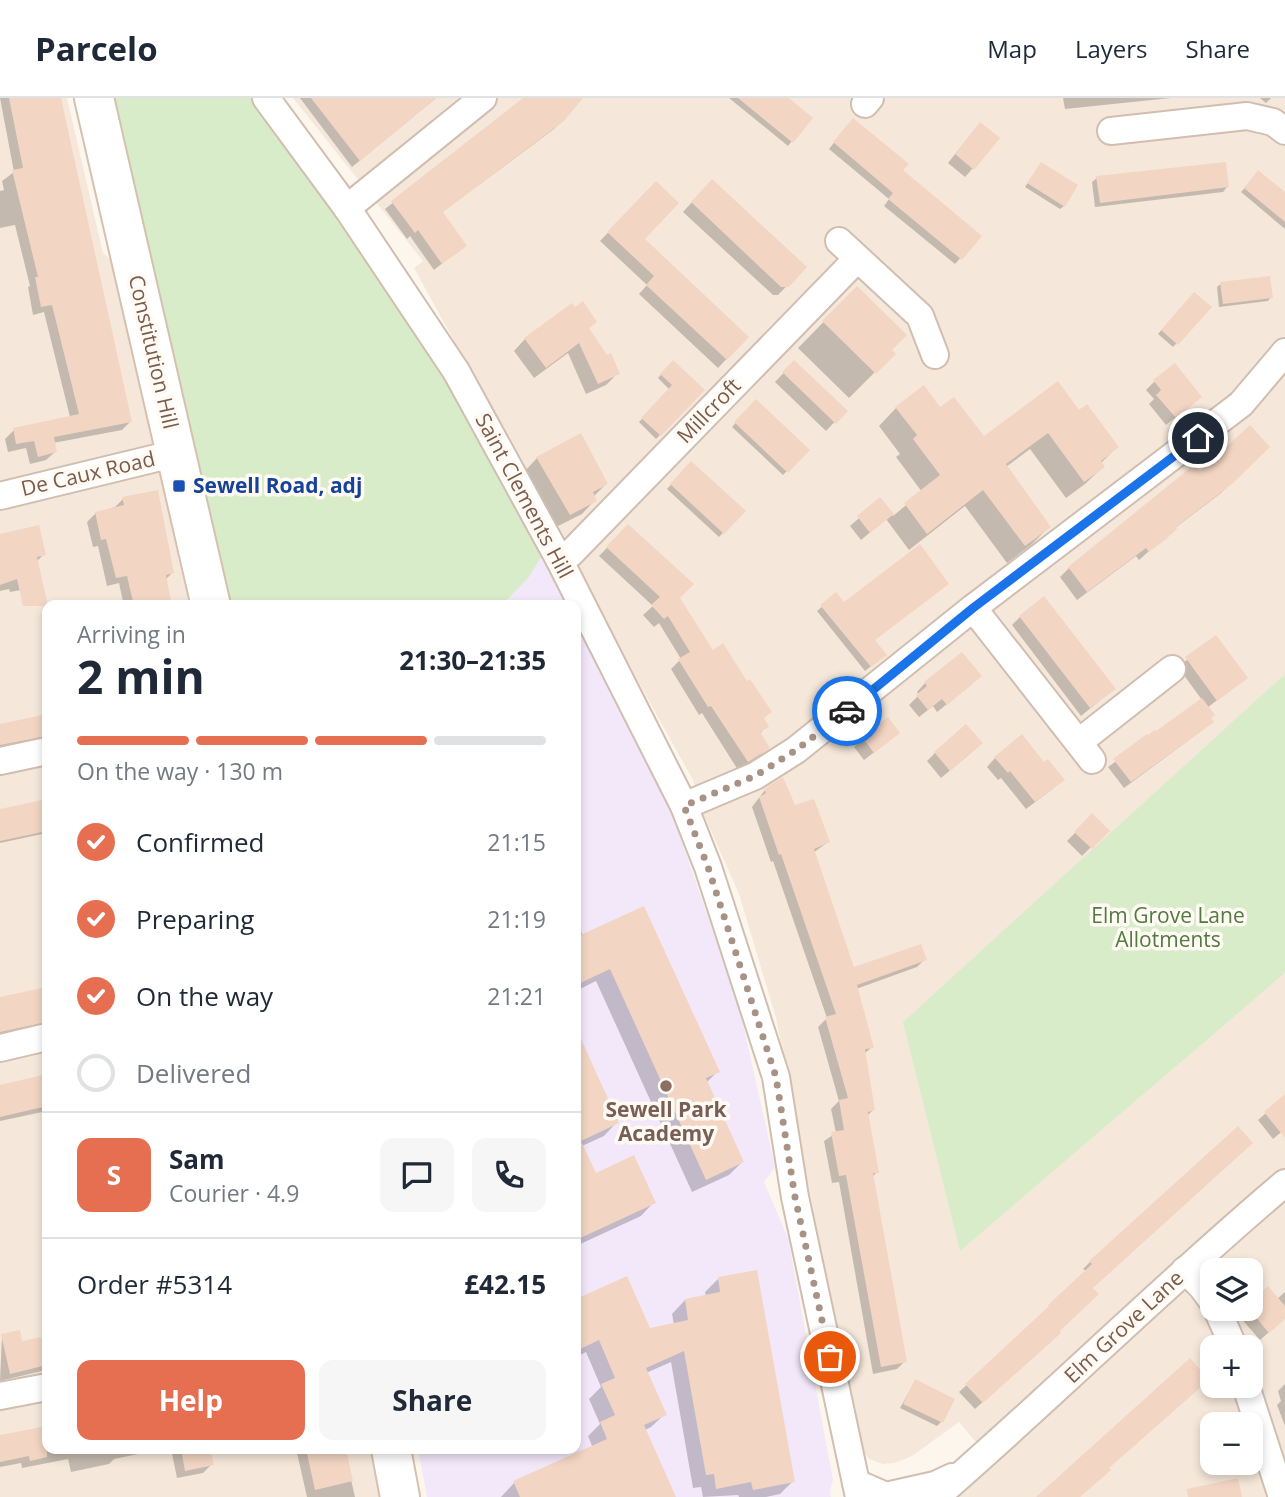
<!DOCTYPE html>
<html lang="en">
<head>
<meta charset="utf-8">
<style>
	:root { --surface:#fff; --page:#f6f6f7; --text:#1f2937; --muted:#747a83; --line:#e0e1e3; --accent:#e76f51 }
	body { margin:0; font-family:"Open Sans",sans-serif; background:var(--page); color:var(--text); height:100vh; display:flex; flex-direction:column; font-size:26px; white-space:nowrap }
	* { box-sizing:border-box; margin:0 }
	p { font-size:23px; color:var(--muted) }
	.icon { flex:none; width:38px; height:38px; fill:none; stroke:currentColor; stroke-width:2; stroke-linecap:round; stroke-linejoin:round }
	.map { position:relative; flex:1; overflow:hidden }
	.sheet { position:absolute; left:42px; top:502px; width:539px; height:854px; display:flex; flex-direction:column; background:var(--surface); border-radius:14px; box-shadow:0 4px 10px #0003 }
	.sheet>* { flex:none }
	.buttons { position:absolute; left:1200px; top:1160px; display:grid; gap:14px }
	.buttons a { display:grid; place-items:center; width:63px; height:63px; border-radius:14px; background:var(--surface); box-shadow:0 4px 10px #0003; font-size:35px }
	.pin { position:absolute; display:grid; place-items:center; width:60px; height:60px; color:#fff; margin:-30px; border:4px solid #fff; border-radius:50%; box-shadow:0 2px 7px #0007 }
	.courier { position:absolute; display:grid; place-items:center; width:70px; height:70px; margin:-35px; border:5px solid #1a73e8; border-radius:50%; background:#fff; color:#222; box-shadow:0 2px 9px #0007 }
	.overview em { font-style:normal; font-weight:700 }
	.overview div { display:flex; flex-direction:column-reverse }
	.overview { display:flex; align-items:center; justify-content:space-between; height:119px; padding:0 35px }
	h1 { font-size:46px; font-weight:700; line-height:52px }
	.bar { display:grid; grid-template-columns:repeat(4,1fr); gap:10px 7px; align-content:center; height:84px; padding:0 35px }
	.bar i { height:9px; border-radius:5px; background:var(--line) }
	.bar .current { background:var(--accent) }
	.bar p { grid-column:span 4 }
	.line { display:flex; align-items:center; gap:18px; padding:0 35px; border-top:2px solid var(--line) }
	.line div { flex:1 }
	.round { display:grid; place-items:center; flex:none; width:74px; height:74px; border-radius:14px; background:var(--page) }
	ol { padding:0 35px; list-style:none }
	li { display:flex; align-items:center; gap:21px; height:77px }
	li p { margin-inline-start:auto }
	li .icon { padding:7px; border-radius:50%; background:var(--accent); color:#fff; stroke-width:4 }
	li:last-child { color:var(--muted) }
	li i { width:38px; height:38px; border:4px solid var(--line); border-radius:50% }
	.button { display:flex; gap:14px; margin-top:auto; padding:14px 35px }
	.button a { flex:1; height:80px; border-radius:14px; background:var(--accent); color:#fff; font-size:28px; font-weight:700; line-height:80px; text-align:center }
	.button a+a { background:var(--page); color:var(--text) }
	header { display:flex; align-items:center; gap:42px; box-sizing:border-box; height:98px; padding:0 35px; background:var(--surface); border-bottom:2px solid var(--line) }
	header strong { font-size:33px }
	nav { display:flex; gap:38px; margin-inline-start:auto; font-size:24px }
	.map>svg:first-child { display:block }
</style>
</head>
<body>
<header>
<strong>Parcelo</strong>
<nav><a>Map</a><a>Layers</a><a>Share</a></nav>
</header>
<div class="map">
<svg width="1285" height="1399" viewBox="0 0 1285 1399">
	<rect width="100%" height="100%" fill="#fdf6ec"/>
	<g fill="#f5e8da" fill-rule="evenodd">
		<path d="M 0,0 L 67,0 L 103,155 L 110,161 L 132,251 L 189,507 L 47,508 L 47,1351 L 370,1351 L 380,1399 L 0,1399 Z"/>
		<path d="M 293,0 L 1285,0 L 1285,576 L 1275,586 L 1211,937 L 1285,875 L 1285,1399 L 949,1399 L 991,1362 L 959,1324 L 912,1358 L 895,1365 L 883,1366 L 869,1361 L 859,1347 L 776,920 L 739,796 L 704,717 L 693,682 L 577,474 L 544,407 L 414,170 L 423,163 ZM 1213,1172 L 1251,1172 L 1251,1211 L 1213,1211 ZM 1213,1250 L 1251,1250 L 1251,1288 L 1213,1288 ZM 1213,1326 L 1251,1326 L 1251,1365 L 1213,1365 Z"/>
	</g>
	<g fill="#f3e8fa">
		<path d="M 545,453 L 572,508 L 502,508 L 514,494 Z"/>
		<path d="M 576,514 L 665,695 L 739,908 L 775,1069 L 764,1084 L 788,1140 L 833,1382 L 830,1392 L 831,1399 L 427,1399 L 418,1351 L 576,1351 Z"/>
	</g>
	<g fill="#d8ecc9">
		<path d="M 110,0 L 251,0 C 297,60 345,120 387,183 C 444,270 494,363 545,453 L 528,480 L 502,507 L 227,507 Z"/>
		<path d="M 1285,576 L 1285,875 L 960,1153 L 903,924 Z"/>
	</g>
	<g fill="#0003">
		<path d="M 0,0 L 58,0 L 130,324 L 122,332 L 53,345 L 55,354 L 46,362 L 30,366 L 26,350 L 8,354 L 5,341 L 14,332 L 70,319 L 44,214 L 33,217 L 28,189 L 30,188 L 15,127 L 0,130 L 0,93 L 4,92 L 2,83 L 14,74 Z"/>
		<path d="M 300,0 L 436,0 L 352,69 Z"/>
		<path d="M 524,0 L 581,0 L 554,31 L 441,115 L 465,147 L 434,172 L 410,138 L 407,141 L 385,111 Z"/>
		<path d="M 729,0 L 786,0 L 792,43 L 788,48 Z"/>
		<path d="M 1063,0 L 1171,0 L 1065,11 Z"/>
		<path d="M 1260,0 L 1271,0 L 1266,5 Z"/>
		<path d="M 848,27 L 980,138 L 955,166 L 884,108 L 889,101 L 829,51 Z"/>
		<path d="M 972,35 L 973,70 L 965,79 L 948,65 Z"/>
		<path d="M 1038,70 L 1064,108 L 1060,111 L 1025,89 Z"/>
		<path d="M 1259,75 L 1285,97 L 1285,131 L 1241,94 Z"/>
		<path d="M 1097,80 L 1227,89 L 1223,94 L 1095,109 L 1092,84 Z"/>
		<path d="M 656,85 L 642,141 L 747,239 L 718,270 L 639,196 L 647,187 L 600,143 Z"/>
		<path d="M 704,91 L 805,169 L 778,197 L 773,197 L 683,114 Z"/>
		<path d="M 1221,186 L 1271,199 L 1268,203 L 1219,209 L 1217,189 Z"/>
		<path d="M 857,190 L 893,256 L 849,300 L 798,250 Z"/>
		<path d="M 1194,196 L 1209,209 L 1173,249 L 1158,236 Z"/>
		<path d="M 587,231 L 618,275 L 606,287 L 586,296 L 568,255 L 534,280 L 514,253 L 525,241 Z"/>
		<path d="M 673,264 L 702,292 L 656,341 L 639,324 L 670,292 L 658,280 Z"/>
		<path d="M 794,264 L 845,313 L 826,333 L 775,284 Z"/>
		<path d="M 1154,284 L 1200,299 L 1166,327 L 1149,306 L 1154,301 L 1146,292 Z"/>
		<path d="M 756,303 L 807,352 L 783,377 L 732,329 Z"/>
		<path d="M 896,310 L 940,311 L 984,341 L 1078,314 L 1117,349 L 1100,366 L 1103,369 L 1085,386 L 1066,400 L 1030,351 L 1006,369 L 1049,429 L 1032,446 L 1007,465 L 965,408 L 909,452 L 886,421 L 861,442 L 850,428 L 880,402 L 893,418 L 922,394 L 896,359 L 900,356 L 879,328 Z"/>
		<path d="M 581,338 L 606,386 L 593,399 L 595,402 L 582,416 L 556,429 L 524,374 L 537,360 Z"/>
		<path d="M 1267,349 L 1221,395 L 1175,430 L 1139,462 L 1136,458 L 1077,502 L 1060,479 L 1069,470 L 1200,376 Z"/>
		<path d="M 691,365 L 743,413 L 719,439 L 667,391 Z"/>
		<path d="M 123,401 L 172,475 L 165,482 L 171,508 L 124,508 L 119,485 L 107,488 L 98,448 L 93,449 L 87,424 L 96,415 L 115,409 Z"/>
		<path d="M 628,428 L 712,554 L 767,628 L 759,636 L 768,650 L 759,658 L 738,672 L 702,615 L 699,617 L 671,571 L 681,561 L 659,525 L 654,529 L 643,517 L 653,508 L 599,458 Z"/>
		<path d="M 0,438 L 44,456 L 37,463 L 32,490 L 10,494 L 9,491 L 0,493 Z"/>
		<path d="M 836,497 L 873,542 L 880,561 L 865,573 L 817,513 Z"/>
		<path d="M 1020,519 L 1114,591 L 1081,618 L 1012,527 Z"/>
		<path d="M 1216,539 L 1246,580 L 1207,610 L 1205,630 L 1124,690 L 1108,669 L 1202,602 L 1178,569 Z"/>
		<path d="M 925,585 L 971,587 L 937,614 L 933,608 L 919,619 L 909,607 L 919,597 L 917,594 Z"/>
		<path d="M 47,618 L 47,642 L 0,650 L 0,628 Z"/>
		<path d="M 887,622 L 889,643 L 864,662 L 854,649 Z"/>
		<path d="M 972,654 L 941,680 L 927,663 L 935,655 Z"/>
		<path d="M 995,660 L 1054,690 L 1026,711 L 1001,680 L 998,682 L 987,669 Z"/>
		<path d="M 765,692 L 794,709 L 828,744 L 813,755 L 853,872 L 925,861 L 917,869 L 856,891 L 872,949 L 864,956 L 873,1012 L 867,1018 L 877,1074 L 872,1079 L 905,1263 L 897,1271 L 873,1276 L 839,1084 L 832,1085 L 824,1043 L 836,1035 L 831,1011 L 839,1003 L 818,929 L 827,920 L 773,763 L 771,764 L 752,709 Z"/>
		<path d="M 47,703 L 47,735 L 0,745 L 0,713 Z"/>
		<path d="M 1092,718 L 1107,733 L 1082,758 L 1067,743 Z"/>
		<path d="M 576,822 L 583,838 L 718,973 L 706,985 L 742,1064 L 729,1077 L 692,1094 L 596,883 L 576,893 Z"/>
		<path d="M 47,891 L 47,929 L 0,938 L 0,901 Z"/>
		<path d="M 576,948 L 617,1024 L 604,1038 L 582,1048 L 595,1077 L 654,1104 L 641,1118 L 576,1148 Z"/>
		<path d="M 47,977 L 47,1013 L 0,1023 L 0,988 Z"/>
		<path d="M 1285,999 L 1285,1031 L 1273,1041 L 1258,1022 Z"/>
		<path d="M 1238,1030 L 1091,1190 L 1052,1241 L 975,1311 L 959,1294 L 1044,1216 L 1086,1173 L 1083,1171 L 1090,1164 Z"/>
		<path d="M 626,1181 L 649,1232 L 674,1227 L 672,1216 L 685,1202 L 706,1199 L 705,1194 L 718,1181 L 793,1383 L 780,1396 L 766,1399 L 739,1399 L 738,1397 L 703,1399 L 701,1389 L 693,1390 L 671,1264 L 646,1275 L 665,1316 L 651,1329 L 645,1332 L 669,1399 L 501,1399 L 514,1385 L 593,1350 L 588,1338 L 600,1326 L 589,1301 L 601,1289 L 586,1254 L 576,1259 L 576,1203 Z"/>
		<path d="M 1285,1194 L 1285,1220 L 1260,1242 L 1238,1217 L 1245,1211 L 1251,1211 L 1277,1201 Z"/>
		<path d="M 2,1238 L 21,1246 L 47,1243 L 47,1279 L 44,1280 L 42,1273 L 0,1283 Z"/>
		<path d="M 915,1283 L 941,1324 L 937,1328 L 900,1310 Z"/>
		<path d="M 1285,1286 L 1285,1328 L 1277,1307 L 1281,1303 L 1278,1293 Z"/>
		<path d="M 47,1329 L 47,1351 L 162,1351 L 114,1361 L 109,1366 L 71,1374 L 68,1361 L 22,1370 L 21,1365 L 0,1369 L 0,1339 Z"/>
		<path d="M 171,1351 L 208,1351 L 212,1366 L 203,1375 L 177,1380 Z"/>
		<path d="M 301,1351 L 344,1351 L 355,1399 L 307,1399 L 297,1355 Z"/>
	</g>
	<g fill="#f3d5c3">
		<path d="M 9,0 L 61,0 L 132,324 L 54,339 L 57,354 L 38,359 L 34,343 L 16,346 L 13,330 L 79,316 L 52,207 L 41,209 L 35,179 L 38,179 L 12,72 L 23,70 Z"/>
		<path d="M 311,0 L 436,0 L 360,63 Z"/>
		<path d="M 523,0 L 583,0 L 564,23 L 443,114 L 467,148 L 442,166 L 418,132 L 415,135 L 391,103 Z"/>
		<path d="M 738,0 L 789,0 L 813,20 L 793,45 Z"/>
		<path d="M 853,20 L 909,66 L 903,72 L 982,138 L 962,162 L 888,101 L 893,95 L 833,44 Z"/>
		<path d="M 980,24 L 1000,40 L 974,72 L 955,56 Z"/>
		<path d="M 1041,64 L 1078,87 L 1065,109 L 1027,85 Z"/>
		<path d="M 1226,64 L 1229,89 L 1100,105 L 1096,78 Z"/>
		<path d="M 1258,72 L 1285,94 L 1285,124 L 1244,90 Z"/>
		<path d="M 712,81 L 807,169 L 789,189 L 781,189 L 691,104 Z"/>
		<path d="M 656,83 L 679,105 L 645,141 L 749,239 L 727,262 L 646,187 L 654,178 L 607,134 Z"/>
		<path d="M 1270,178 L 1273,200 L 1223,206 L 1220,184 Z"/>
		<path d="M 857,188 L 907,237 L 892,252 L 896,256 L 876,276 L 822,223 Z"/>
		<path d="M 1194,194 L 1212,209 L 1178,247 L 1161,232 Z"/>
		<path d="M 583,203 L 597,224 L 589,230 L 607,257 L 611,255 L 620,276 L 598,286 L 579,245 L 546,270 L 524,240 L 572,205 L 575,209 Z"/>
		<path d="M 673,262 L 705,292 L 661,338 L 641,320 L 672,287 L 660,276 Z"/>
		<path d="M 794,262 L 848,313 L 836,326 L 782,274 Z"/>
		<path d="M 1175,265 L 1202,299 L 1176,320 L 1156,297 L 1161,292 L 1153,282 Z"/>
		<path d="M 1058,283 L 1079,312 L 1087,306 L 1119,349 L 1101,363 L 1105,369 L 1084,384 L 1048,335 L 1006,366 L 1051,429 L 1025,448 L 983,392 L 927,436 L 904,405 L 940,377 L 913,341 L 917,337 L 895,309 L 924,287 L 940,309 L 954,299 L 984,338 Z"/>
		<path d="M 756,301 L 810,352 L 788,375 L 734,324 Z"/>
		<path d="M 1250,327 L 1270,349 L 1232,386 L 1176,429 L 1177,431 L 1165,442 L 1149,454 L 1146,450 L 1087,494 L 1068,469 L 1195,366 L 1200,373 Z"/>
		<path d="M 581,335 L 608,386 L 593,394 L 597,403 L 570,417 L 536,359 Z"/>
		<path d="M 691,363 L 746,413 L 724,436 L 670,386 Z"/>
		<path d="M 158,392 L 174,475 L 166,477 L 172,508 L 134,508 L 127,478 L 116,480 L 106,441 L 101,442 L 95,414 L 124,407 L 122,399 Z"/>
		<path d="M 880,399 L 894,416 L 870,435 L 857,418 Z"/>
		<path d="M 628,426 L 694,486 L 680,500 L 713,552 L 723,545 L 747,583 L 750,581 L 772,614 L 764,620 L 769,629 L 760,634 L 770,650 L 748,664 L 711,608 L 708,609 L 678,561 L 690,554 L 668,518 L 664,521 L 651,507 L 660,499 L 606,449 Z"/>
		<path d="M 39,427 L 46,457 L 37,459 L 48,508 L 23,508 L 17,481 L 0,487 L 0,436 Z"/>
		<path d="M 920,446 L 949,486 L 875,542 L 887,557 L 871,569 L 820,507 L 836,494 L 844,504 Z"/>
		<path d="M 1044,498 L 1116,591 L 1090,610 L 1019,518 Z"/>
		<path d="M 1216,537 L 1248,580 L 1217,603 L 1185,559 Z"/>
		<path d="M 962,554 L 982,578 L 947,607 L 942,601 L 928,612 L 916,597 L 927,588 L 924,584 Z"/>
		<path d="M 1202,600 L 1215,617 L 1211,620 L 1214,624 L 1131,684 L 1113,661 L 1147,636 L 1148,637 L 1155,632 L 1156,633 Z"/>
		<path d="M 47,616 L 47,638 L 0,647 L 0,626 Z"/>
		<path d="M 888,619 L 900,635 L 874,655 L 862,639 Z"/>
		<path d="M 966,626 L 983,645 L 950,673 L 934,654 Z"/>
		<path d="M 1022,636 L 1044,664 L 1048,661 L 1065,682 L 1035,704 L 1010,673 L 1008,675 L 994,659 Z"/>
		<path d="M 783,679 L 795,707 L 814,701 L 830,744 L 814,751 L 854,869 L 921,846 L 927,862 L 857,887 L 874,950 L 865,951 L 875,1012 L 868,1014 L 879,1075 L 873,1075 L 907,1264 L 881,1269 L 846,1077 L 839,1078 L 831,1034 L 844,1032 L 839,1002 L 848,1000 L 825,919 L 836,916 L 781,756 L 779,757 L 759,699 L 766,695 L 764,691 Z"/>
		<path d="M 47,701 L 47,733 L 0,743 L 0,711 Z"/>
		<path d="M 1092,715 L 1110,733 L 1092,751 L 1074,734 Z"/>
		<path d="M 644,808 L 720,974 L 706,980 L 744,1064 L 706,1082 L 610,871 L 576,887 L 576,839 Z"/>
		<path d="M 47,889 L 47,924 L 0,934 L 0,899 Z"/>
		<path d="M 576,930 L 619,1025 L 581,1043 L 596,1075 L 634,1057 L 656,1105 L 576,1142 Z"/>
		<path d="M 47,976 L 47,1008 L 0,1019 L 0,987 Z"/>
		<path d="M 1285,996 L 1285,1040 L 1264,1014 Z"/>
		<path d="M 1238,1028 L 1253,1045 L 1093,1190 L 1099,1196 L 1060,1233 L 1061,1235 L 983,1305 L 965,1286 L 1049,1208 L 1048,1207 L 1092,1166 L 1089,1163 Z"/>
		<path d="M 757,1172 L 795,1384 L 753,1392 L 751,1384 L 716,1391 L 714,1376 L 706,1377 L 684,1253 L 646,1270 L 667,1317 L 644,1327 L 676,1399 L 520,1399 L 513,1383 L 607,1341 L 600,1324 L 615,1317 L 601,1286 L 615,1280 L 599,1242 L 576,1253 L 576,1201 L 627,1178 L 650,1230 L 688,1222 L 685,1201 L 720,1194 L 718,1179 Z"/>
		<path d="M 1268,1188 L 1285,1208 L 1285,1221 L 1269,1235 L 1249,1211 L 1251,1211 L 1251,1203 Z"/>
		<path d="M 20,1232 L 22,1243 L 41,1239 L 42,1242 L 47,1241 L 47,1267 L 10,1276 L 1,1236 Z"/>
		<path d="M 1190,1260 L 1209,1282 L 1109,1370 L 1111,1372 L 1080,1399 L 1036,1399 Z"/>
		<path d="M 915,1281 L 955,1301 L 943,1325 L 903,1306 Z"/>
		<path d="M 47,1328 L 47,1359 L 30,1363 L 29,1358 L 0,1364 L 0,1337 Z"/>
		<path d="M 181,1351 L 210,1351 L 214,1367 L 185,1373 Z"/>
		<path d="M 306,1351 L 346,1351 L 353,1383 L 315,1392 Z"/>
		<path d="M 1238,1380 L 1242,1399 L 1188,1399 L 1187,1391 Z"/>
	</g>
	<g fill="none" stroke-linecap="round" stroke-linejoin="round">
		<g stroke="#d1beb0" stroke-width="30">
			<g id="minor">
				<path d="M 266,0 L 347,110 L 456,273 L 559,461 L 684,708 L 708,769 L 776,979 L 795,1099 L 859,1399"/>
				<path d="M 865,6 L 870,0"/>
				<path d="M 1111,33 L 1247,18 L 1273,24 L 1285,33"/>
				<path d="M 347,110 L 483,0"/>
				<path d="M 839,143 L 920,218 L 935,257"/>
				<path d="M 0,398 L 177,355"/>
				<path d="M 559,461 L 571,455 L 857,161"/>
				<path d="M 973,510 L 1092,662"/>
				<path d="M 1079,644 L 1172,571"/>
				<path d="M 0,663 L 47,653"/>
				<path d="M 684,708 L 755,678 L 796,652 L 973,510 L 1241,306 L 1285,254"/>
				<path d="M 0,950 L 47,939"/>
				<path d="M 1185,1172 L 1202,1189 L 1213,1204"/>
				<path d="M 1217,1211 L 1234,1250"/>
				<path d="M 1246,1288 L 1282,1399"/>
				<path d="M 0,1298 L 47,1289"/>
				<path d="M 856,1385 L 886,1398 L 935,1387 L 952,1379"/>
				<path d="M 936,1399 C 1054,1297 1165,1186 1285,1085"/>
			</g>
		</g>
		<g stroke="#d6c0b0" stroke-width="42">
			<g id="secondary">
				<path d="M 94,0 L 211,508"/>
				<path d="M 391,1351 L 400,1399"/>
			</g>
		</g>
		<use href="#minor" stroke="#fff" stroke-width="26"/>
		<use href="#secondary" stroke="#fff" stroke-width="38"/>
	</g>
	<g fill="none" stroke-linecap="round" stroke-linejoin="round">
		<path stroke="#a89285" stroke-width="7" stroke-dasharray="0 12.6" d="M 830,1259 L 795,1099 L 776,979 L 708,769 L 684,708 L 755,678 L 796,652 L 847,613"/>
		<path stroke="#1a73e8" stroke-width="9" d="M 847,613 L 973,510 L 1198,340"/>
	</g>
	<rect fill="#1a4fb4" stroke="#fffaf3" stroke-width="2.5" x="172" y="381" width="14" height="14" rx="3.5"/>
	<circle fill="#8d6e63" stroke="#fffaf3" stroke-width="2.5" cx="666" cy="988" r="7"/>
	<g text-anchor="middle" stroke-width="7" stroke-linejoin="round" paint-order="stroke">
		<g font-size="21" fill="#7a5c4d" stroke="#fffaf3">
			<text transform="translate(153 254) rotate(77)" y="7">Constitution Hill</text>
			<text transform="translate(709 313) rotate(-46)" y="7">Millcroft</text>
			<text transform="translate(88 376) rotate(-13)" y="7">De Caux Road</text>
			<text transform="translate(524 398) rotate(62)" y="7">Saint Clements Hill</text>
			<text transform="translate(1124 1229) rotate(-43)" y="7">Elm Grove Lane</text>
		</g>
		<g font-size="21" font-weight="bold" fill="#164399" stroke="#fffaf3" text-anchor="start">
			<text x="193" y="395">Sewell Road, adj</text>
		</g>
		<g font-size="21" fill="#537a41" stroke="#fffaf3">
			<text x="1168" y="825">Elm Grove Lane<tspan x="1168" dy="24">Allotments</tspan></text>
		</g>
		<g font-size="21" font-weight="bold" fill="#785e54" stroke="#fffaf3">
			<text x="666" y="1019">Sewell Park<tspan x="666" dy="24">Academy</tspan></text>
		</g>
	</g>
</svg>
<div class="buttons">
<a><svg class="icon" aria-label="layers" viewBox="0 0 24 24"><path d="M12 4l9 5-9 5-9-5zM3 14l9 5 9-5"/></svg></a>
<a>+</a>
<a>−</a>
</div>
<div class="pin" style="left:830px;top:1259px;background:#ea580c"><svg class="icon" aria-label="bag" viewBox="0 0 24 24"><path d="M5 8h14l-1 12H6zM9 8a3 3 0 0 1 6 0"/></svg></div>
<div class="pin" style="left:1198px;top:340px;background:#1f2937"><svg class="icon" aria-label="home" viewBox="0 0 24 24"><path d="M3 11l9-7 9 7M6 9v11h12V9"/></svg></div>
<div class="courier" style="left:847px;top:613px"><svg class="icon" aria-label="car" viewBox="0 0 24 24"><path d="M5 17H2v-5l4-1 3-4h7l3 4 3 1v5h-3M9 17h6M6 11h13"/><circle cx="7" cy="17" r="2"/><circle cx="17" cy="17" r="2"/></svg></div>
<section class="sheet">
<div class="overview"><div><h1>2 min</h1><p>Arriving in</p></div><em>21:30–21:35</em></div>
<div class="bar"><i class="current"></i><i class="current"></i><i class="current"></i><i></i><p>On the way · 130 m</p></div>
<ol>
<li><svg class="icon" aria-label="check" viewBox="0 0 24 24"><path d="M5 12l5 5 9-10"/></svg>Confirmed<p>21:15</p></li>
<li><svg class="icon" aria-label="check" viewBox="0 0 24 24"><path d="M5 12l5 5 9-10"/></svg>Preparing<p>21:19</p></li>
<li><svg class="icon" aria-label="check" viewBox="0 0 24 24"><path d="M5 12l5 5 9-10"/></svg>On the way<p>21:21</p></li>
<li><i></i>Delivered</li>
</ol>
<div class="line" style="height:126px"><b class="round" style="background:var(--accent);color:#fff">S</b><div><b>Sam</b><p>Courier · 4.9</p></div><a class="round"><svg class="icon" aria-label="chat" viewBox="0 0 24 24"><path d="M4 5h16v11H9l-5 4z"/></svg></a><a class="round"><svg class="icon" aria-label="phone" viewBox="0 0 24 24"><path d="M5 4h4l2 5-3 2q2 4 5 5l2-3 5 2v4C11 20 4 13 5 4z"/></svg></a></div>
<div class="line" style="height:91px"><div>Order #5314</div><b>£42.15</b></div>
<div class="button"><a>Help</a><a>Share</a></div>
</section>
</div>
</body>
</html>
